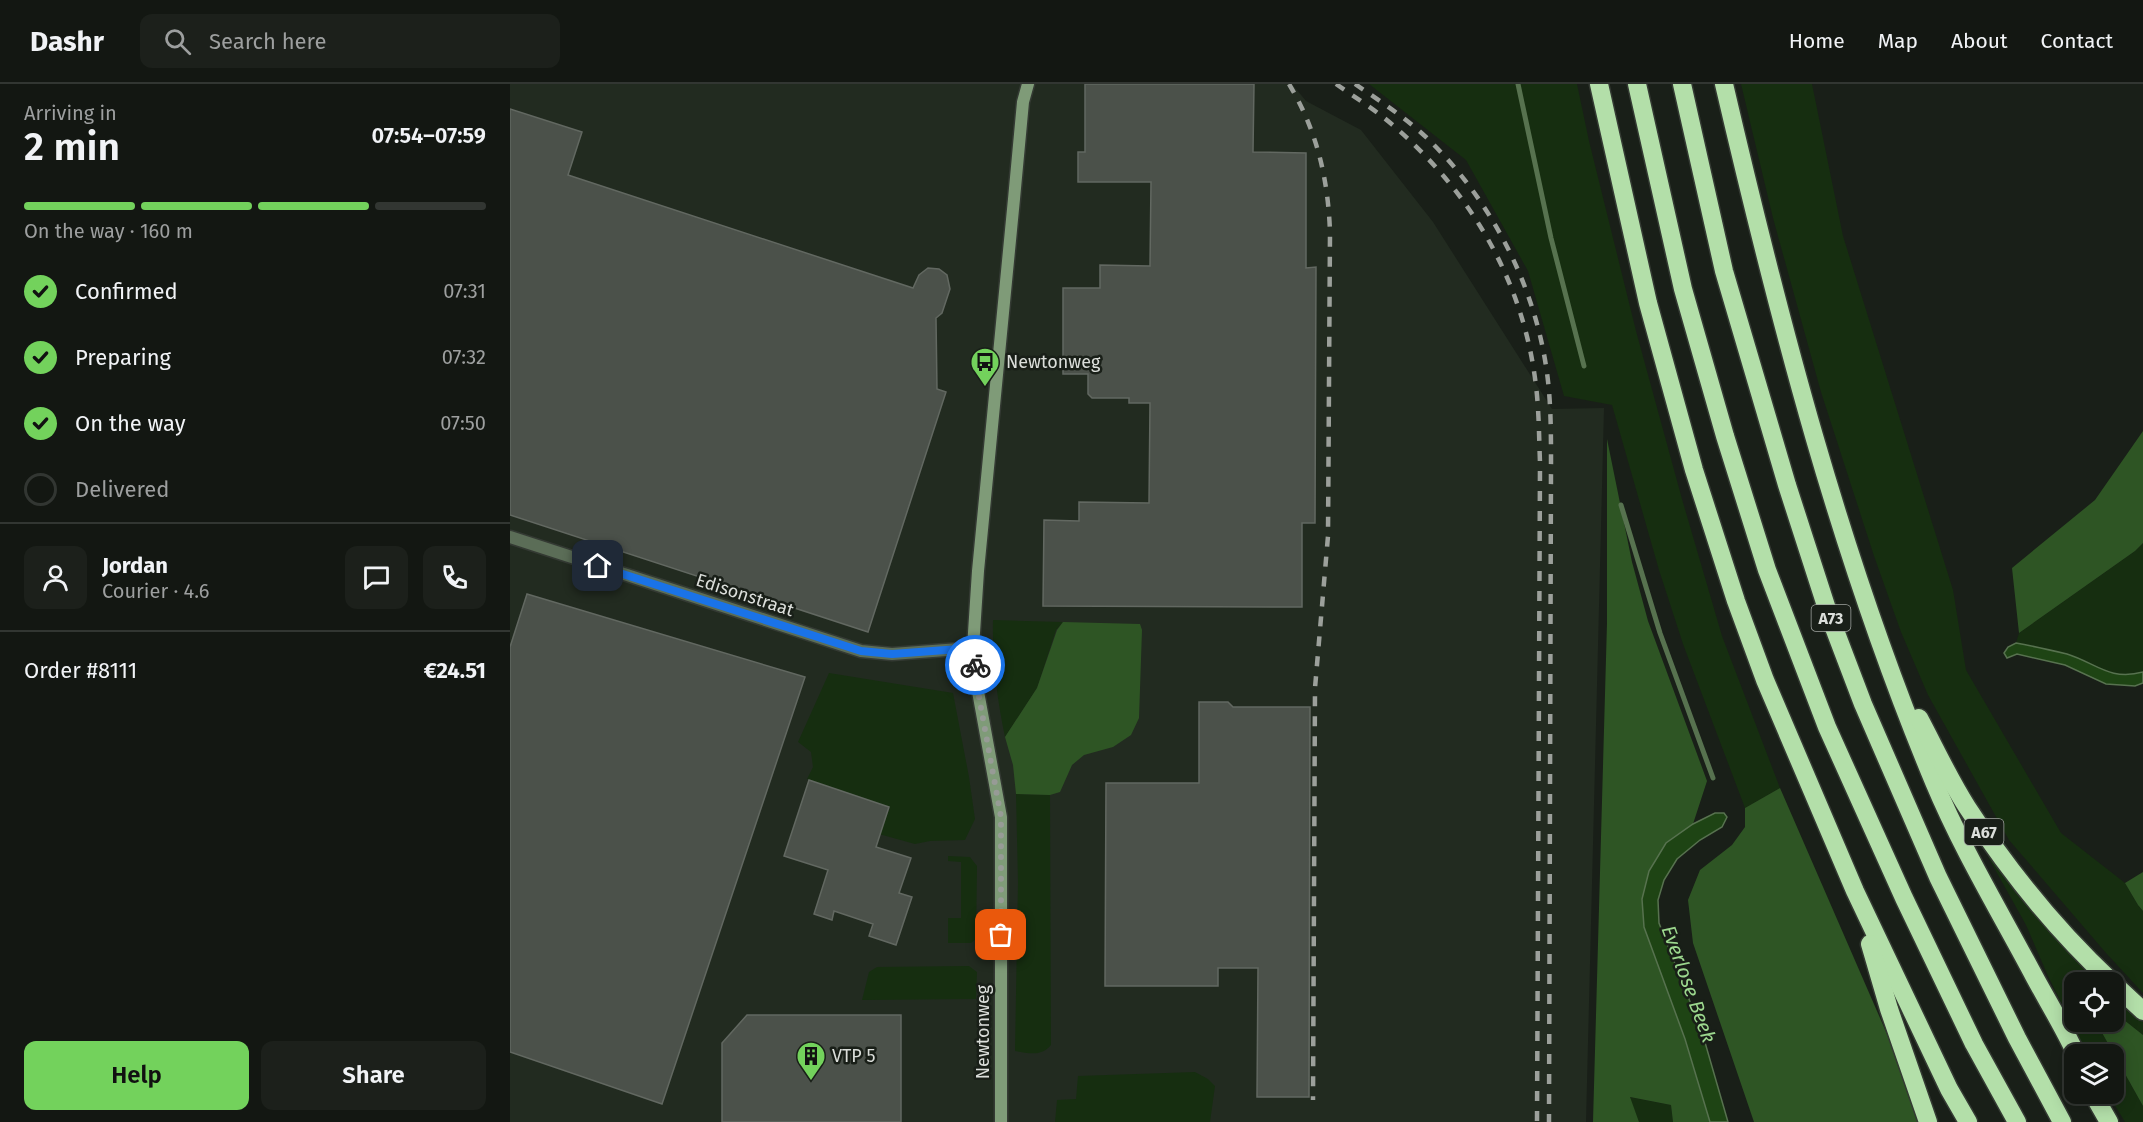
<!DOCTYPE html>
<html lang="en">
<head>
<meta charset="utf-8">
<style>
	:root { --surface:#131712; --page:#1c201b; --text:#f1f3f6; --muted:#9d9f9f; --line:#323632; --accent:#73d25c }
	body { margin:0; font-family:"Fira Sans",sans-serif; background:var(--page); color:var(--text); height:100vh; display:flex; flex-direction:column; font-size:22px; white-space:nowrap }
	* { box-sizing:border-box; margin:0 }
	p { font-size:20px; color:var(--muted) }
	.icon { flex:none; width:33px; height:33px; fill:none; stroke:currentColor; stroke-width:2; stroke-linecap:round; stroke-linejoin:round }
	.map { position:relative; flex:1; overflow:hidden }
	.drawer { display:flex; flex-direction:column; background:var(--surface); width:510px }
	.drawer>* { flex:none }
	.controls { position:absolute; left:1554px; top:888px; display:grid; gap:12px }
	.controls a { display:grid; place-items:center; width:60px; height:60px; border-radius:12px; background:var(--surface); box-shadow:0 3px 15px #0003,0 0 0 2px var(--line); font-size:30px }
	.pin { position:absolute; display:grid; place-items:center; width:51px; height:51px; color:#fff; margin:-26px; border-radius:12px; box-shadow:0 3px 9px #0006 }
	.courier { position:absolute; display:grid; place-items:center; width:60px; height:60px; margin:-30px; border:4px solid #1a73e8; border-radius:50%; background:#fff; color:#222; box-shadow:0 2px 8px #0007 }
	.summary em { font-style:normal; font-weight:600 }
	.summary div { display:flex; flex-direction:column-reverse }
	.summary { display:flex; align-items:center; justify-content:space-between; height:102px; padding:0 24px }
	h1 { font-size:39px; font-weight:600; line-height:45px }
	.bar { display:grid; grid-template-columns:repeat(4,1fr); gap:9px 6px; align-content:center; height:72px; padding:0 24px }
	.bar i { height:8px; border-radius:4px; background:var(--line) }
	.bar .on { background:var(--accent) }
	.bar p { grid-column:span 4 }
	.line { display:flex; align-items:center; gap:15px; padding:0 24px; border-top:2px solid var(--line) }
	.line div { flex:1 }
	.round { display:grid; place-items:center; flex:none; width:63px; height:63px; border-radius:12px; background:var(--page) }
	ol { padding:0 24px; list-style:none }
	li { display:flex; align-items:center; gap:18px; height:66px }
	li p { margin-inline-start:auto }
	li .icon { padding:6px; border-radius:50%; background:var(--accent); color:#111; stroke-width:4 }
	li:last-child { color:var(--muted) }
	li i { width:33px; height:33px; border:3px solid var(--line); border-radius:50% }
	.cta { display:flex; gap:12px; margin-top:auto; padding:12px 24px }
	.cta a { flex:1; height:69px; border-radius:12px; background:var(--accent); color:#111; font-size:24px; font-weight:600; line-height:69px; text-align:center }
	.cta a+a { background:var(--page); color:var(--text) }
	header { display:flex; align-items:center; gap:36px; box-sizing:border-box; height:84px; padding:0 30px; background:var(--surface); border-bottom:2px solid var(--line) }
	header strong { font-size:28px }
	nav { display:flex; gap:33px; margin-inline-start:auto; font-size:21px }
	.search { width:420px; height:54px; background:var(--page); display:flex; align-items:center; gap:15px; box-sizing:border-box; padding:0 21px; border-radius:12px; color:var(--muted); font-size:22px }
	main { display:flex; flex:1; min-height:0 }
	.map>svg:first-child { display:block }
</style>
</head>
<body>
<header>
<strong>Dashr</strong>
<div class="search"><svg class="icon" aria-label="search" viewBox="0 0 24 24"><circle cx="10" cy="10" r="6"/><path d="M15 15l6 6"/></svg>Search here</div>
<nav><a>Home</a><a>Map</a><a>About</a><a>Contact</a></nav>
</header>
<main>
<section class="drawer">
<div class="summary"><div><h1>2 min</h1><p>Arriving in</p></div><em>07:54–07:59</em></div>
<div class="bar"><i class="on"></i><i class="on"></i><i class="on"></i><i></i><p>On the way · 160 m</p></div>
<ol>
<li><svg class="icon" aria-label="check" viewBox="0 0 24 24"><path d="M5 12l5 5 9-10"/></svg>Confirmed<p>07:31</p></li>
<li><svg class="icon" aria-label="check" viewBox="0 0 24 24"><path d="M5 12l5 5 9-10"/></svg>Preparing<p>07:32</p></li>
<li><svg class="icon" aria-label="check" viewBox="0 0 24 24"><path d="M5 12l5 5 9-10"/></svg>On the way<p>07:50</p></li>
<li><i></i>Delivered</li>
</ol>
<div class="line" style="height:108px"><a class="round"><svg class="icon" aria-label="person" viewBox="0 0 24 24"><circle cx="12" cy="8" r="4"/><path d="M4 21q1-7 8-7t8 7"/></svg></a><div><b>Jordan</b><p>Courier · 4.6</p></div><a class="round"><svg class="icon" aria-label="chat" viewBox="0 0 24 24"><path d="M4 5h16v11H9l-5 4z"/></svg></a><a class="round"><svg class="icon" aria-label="phone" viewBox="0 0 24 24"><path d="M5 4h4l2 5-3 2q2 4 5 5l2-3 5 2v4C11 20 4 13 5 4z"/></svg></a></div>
<div class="line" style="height:78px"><div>Order #8111</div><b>€24.51</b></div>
<div class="cta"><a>Help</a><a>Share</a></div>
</section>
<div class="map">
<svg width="1633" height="1038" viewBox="0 0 1633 1038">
	<rect width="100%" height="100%" fill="#191f18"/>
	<path fill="#222b20" d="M 0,0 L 782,0 L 796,17 L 851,46 L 923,138 L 1042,325 L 1094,324 L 1076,1038 L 0,1038 Z"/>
	<g fill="#162e10">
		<path d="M 859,0 L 1067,0 L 1079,57 L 1126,247 L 1172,415 L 1212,552 L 1270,704 L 1235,724 L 1173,560 L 1149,486 L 1102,321 L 1054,312 L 1018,187 L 956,76 Z"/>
		<path d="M 1231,0 L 1302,0 L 1333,152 L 1443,506 L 1456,586 L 1551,749 L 1615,799 L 1628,821 L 1633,827 L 1633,909 L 1596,869 L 1499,756 L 1418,611 L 1391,548 L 1364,472 L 1311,308 L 1263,134 Z"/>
		<path d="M 1633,459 L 1633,588 C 1599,597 1586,579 1557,570 C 1540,566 1523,562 1506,559 L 1509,549 L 1625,467 Z"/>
		<path d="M 483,536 L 553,538 L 546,546 L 527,604 L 495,653 C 487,614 482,576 483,536 Z"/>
		<path d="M 319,589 L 443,609 L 459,693 L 465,735 L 455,756 L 420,757 L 405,760 L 369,750 L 380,724 L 297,695 L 303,683 L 301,668 L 288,658 Z"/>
		<path d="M 506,710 L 540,711 L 541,961 C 531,973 519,969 505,967 L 508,798 Z"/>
		<path d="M 1477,771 L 1590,898 L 1564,898 L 1564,938 L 1586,938 L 1633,1022 L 1633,1038 L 1615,1038 L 1598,1010 L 1604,1010 L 1604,970 L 1577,970 L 1538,892 L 1516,841 Z"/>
		<path d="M 438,772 L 460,773 L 467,782 L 466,855 L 461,859 L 438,859 L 438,834 L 451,834 L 451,778 L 438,777 Z"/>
		<path d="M 459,882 L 467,888 L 466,915 L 352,916 L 359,888 L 367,883 Z"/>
		<path d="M 1604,911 L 1633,938 L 1633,951 L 1604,928 Z"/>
		<path d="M 685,988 L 698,995 L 705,1002 L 700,1038 L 545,1038 L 547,1016 L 566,1015 L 568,992 Z"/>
		<path d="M 1119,1013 L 1161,1021 L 1163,1038 L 1129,1038 Z"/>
	</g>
	<g fill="#2e5524">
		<path d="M 1633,347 L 1633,459 L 1625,467 L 1509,549 L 1502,484 L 1585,416 Z"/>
		<path d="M 1097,355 L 1122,478 L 1138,537 L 1197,697 L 1183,740 L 1156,759 L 1132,815 L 1200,1038 L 1163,1038 L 1161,1021 L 1120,1013 L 1129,1038 L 1083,1038 L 1097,539 Z"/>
		<path d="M 553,538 L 630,540 L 632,546 L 629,634 L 621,651 L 603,663 L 574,671 L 562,681 L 550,708 L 540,711 L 506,710 L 503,681 L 495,653 L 527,604 L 547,546 Z"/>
		<path d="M 1270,704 L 1390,980 L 1408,1038 L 1244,1038 L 1183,859 L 1178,816 L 1190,786 L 1222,761 L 1235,743 L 1235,724 Z"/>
		<path d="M 1633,788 L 1633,827 L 1628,821 L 1615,799 Z"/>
		<path d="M 1604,928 L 1633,951 L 1633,1022 L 1586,938 L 1604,938 Z"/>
	</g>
	<g fill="#1e4414" stroke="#57724f" stroke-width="1.5">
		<path d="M 1506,559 C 1523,562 1540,566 1557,570 C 1586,579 1599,597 1633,588 L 1633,599 L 1625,602 L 1596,600 L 1555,581 L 1507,570 L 1497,574 L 1494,569 L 1498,563 Z"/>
		<path d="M 1205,729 L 1214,729 L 1217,733 L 1212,743 L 1190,756 L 1167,775 L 1154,796 L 1148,816 L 1149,839 L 1192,948 L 1218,1038 L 1200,1038 L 1175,955 L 1134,843 L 1132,815 L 1139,787 L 1156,759 L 1183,740 Z"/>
	</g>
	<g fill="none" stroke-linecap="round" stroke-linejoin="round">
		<g stroke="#57724f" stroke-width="5">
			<path d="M 1008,0 L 1041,154 L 1074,282"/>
			<path d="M 1111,421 L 1150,549 L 1203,694"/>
		</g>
	</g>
	<g fill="#4b514a" stroke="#626861" stroke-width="1.5">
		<path d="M 575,0 L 744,0 L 743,68 L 796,69 L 796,184 L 806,183 L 805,439 L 792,439 L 792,523 L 533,522 L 534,436 L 569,437 L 569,418 L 639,419 L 640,319 L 619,319 L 619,314 L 582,314 L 578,310 L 578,290 L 553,290 L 553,204 L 590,204 L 590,181 L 640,182 L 641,98 L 568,98 L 568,68 L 575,68 Z"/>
		<path d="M 0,25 L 72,48 L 58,91 L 403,204 L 409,191 L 418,184 L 429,185 L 437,191 L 440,205 L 432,229 L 426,234 L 427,305 L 436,308 L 358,548 L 0,431 Z"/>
		<path d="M 17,510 L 295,593 L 152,1020 L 0,968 L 0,563 Z"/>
		<path d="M 689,618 L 718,618 L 723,623 L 800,623 L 799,1013 L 747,1013 L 748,884 L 708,884 L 708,902 L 595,902 L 596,699 L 689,699 Z"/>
		<path d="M 299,696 L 379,723 L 366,763 L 401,774 L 389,809 L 402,813 L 386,861 L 359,852 L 363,840 L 324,827 L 322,836 L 304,830 L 318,786 L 274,772 Z"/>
		<path d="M 237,931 L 391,931 L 391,1038 L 212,1038 L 212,959 Z"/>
	</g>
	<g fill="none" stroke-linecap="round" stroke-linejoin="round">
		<g stroke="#343a33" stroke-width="15">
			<path id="street" d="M 0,453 L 351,567 L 382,570 L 463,564"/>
		</g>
		<g stroke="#343a33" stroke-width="15">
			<path id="secondary" d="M 491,1038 L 491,733 L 467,602 L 463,564 L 468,487 L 504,115 L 513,18 L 518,0"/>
		</g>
		<g stroke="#343a33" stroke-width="21">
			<g id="highway">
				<path d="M 1089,0 L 1138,219 L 1184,386 L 1226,517 L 1255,596 L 1345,807 L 1439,1005 L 1458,1038"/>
				<path d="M 1127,0 L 1173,205 L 1215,352 L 1257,486 L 1317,643 L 1394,814 L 1464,960 L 1507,1038"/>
				<path d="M 1172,0 L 1214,187 L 1277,401 L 1318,528 L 1353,620 L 1428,793 L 1507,954 L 1552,1038"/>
				<path d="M 1214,0 C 1269,236 1330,473 1424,698 C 1452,765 1490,828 1524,892 C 1538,918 1554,944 1566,970"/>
				<path d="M 1409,634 C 1425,664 1439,695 1457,723 C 1498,786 1547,847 1602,898"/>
				<path d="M 1360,860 L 1379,925 L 1418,1038"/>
				<path d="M 1604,900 L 1633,927"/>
				<path d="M 1583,1010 L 1599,1038"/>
			</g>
		</g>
		<use href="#street" stroke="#5b6d57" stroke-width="12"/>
		<use href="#secondary" stroke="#7f9b78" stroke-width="12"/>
		<use href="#highway" stroke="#b3dfa9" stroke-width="18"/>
		<g stroke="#9ca09b" stroke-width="4.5" stroke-dasharray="10 10" stroke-linecap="butt">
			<path d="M 779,0 C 807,47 818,94 820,148 L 818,452 L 805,604 L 803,1016"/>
			<path d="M 826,0 C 846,14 867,27 885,43 C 963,111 1014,199 1026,302 C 1029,327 1029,353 1030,379 L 1027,1038"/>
			<path d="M 845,0 C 870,17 896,34 918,55 C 983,118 1028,207 1038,297 C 1041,324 1041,352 1041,379 L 1039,1038"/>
		</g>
	</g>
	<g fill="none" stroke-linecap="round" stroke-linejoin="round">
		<path stroke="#979b96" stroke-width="6" stroke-dasharray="0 10.8" d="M 465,581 L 467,602 L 491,733 L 491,851"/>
		<path stroke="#1a73e8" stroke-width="8" d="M 88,482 L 351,567 L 382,570 L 463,564 L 465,581"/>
	</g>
	<defs>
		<g id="bus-pin" transform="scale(1.5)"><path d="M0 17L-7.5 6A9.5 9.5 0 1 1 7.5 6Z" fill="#73d25c" stroke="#191f18"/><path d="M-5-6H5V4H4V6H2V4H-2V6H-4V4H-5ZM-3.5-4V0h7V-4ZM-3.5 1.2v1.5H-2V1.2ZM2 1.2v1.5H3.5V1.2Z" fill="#111"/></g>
		<g id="building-pin" transform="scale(1.5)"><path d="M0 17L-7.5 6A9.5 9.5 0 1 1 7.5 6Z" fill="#73d25c" stroke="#191f18"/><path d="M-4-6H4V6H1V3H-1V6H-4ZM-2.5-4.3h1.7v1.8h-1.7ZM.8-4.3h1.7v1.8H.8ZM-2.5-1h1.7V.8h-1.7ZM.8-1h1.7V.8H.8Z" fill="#111"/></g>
	</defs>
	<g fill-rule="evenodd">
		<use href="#bus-pin" x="475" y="278"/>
		<use href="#building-pin" x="301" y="972"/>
	</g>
	<g text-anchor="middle" stroke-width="5" stroke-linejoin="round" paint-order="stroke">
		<g fill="#191f18" stroke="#a1a5a0" stroke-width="1.5">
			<rect x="1301.5" y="521" width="39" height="26" rx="4.5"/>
			<rect x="1454.5" y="735" width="39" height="26" rx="4.5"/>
		</g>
		<g font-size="16" font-weight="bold" fill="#dbdeda">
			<text x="1321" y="540">A73</text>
			<text x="1474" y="754">A67</text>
		</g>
		<g font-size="18" fill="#dbdeda" stroke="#191f18" text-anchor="start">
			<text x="496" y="284">Newtonweg</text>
			<text x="322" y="978">VTP 5</text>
		</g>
		<g font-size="18" fill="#dbdeda" stroke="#191f18">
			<text transform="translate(235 511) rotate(18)" y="6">Edisonstraat</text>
			<text transform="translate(473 948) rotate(-90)" y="6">Newtonweg</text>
		</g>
		<g font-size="20" font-style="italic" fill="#9cd88e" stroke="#191f18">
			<text transform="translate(1179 900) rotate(70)" y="7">Everlose Beek</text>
		</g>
	</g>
</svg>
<div class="controls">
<a><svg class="icon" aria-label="locate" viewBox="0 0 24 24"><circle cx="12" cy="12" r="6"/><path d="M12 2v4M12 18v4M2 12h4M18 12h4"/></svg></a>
<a><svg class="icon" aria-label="layers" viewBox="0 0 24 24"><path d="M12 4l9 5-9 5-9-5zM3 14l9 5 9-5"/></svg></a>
</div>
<div class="pin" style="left:491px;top:851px;background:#ea580c"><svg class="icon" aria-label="bag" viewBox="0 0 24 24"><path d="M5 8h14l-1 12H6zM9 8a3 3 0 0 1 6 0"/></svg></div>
<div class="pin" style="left:88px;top:482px;background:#1f2937"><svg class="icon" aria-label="home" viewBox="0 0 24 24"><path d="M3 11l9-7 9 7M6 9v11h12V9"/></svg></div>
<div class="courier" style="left:465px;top:581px"><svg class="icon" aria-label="bike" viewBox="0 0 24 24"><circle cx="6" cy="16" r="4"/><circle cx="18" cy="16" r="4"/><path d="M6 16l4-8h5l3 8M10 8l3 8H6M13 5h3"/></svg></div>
</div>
</main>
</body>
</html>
